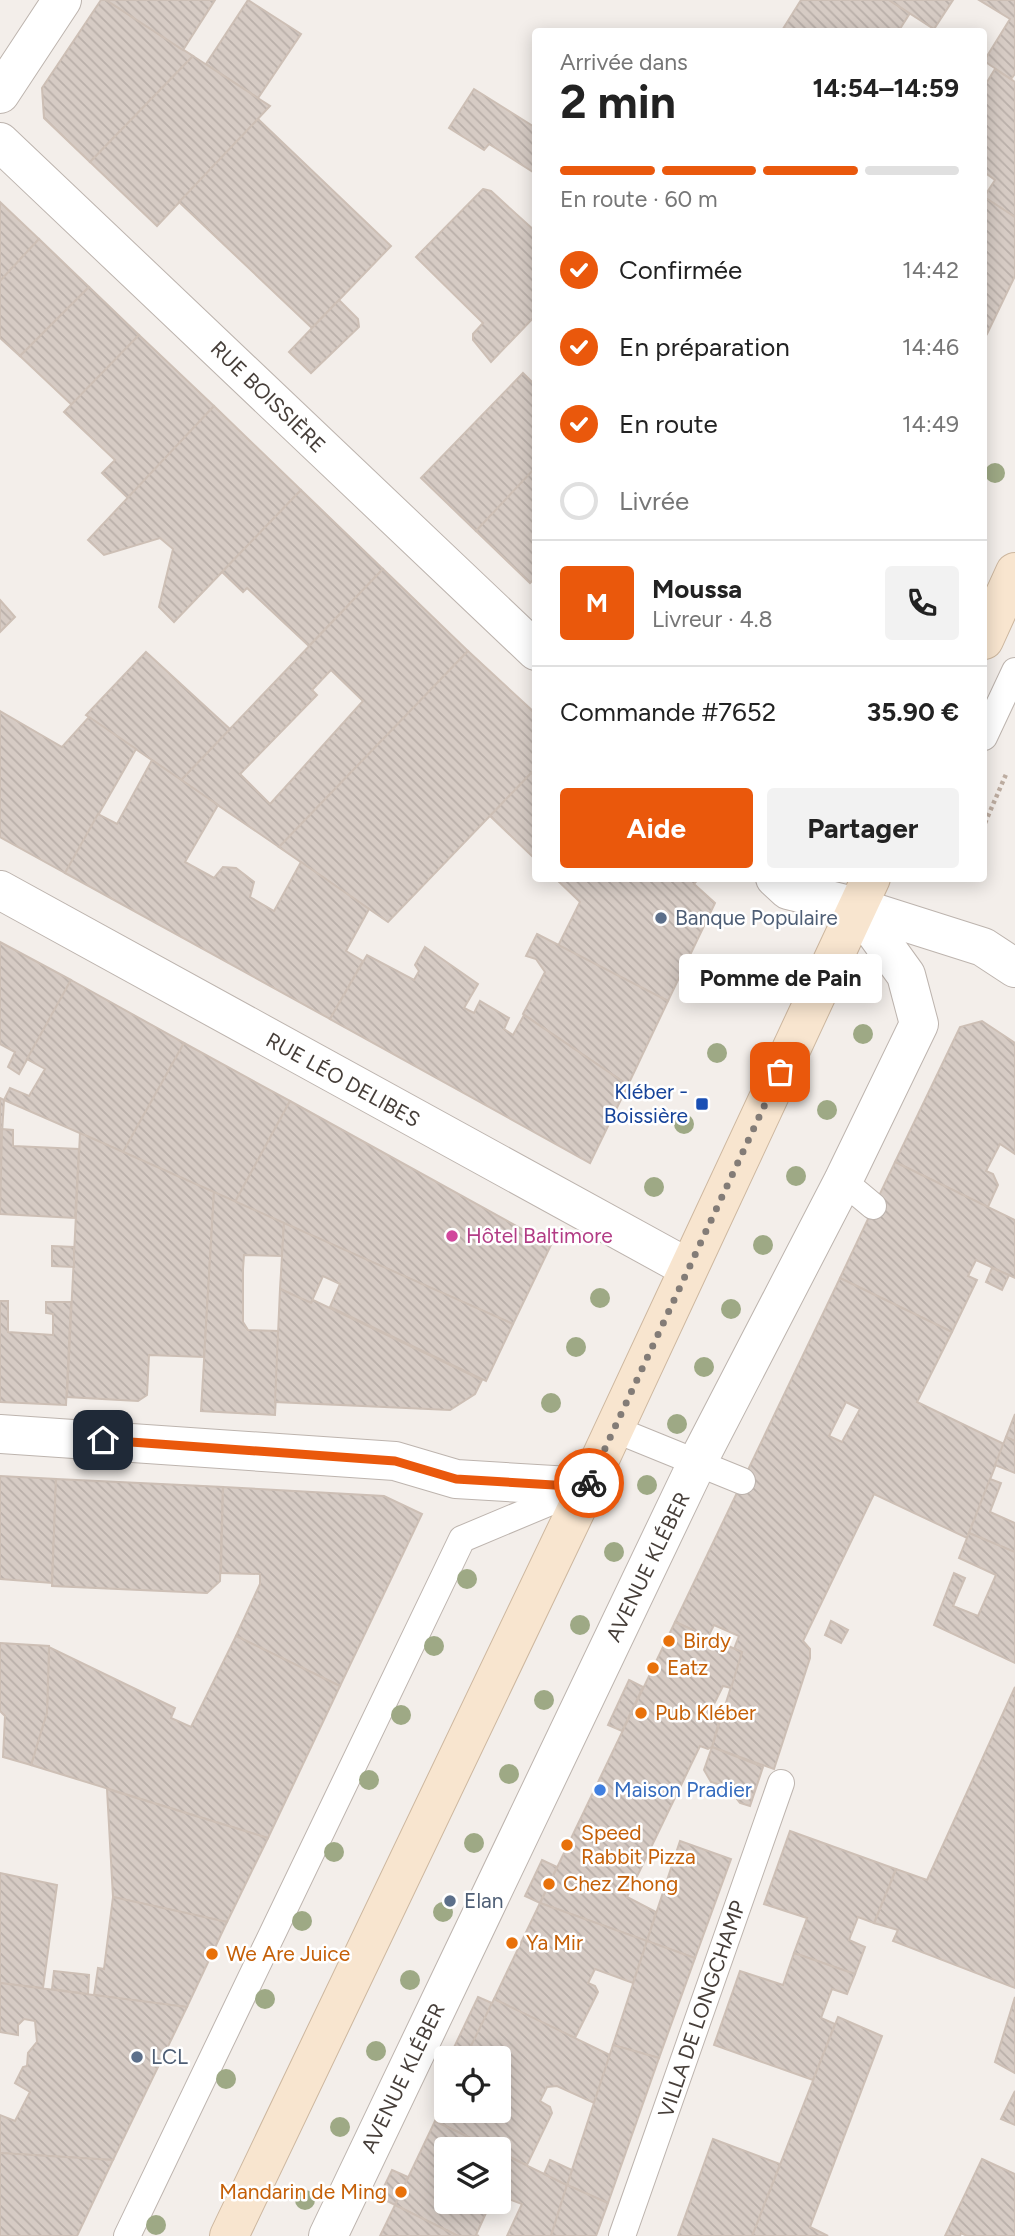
<!DOCTYPE html>
<html lang="fr">
<head>
<meta charset="utf-8">
<style>
	:root { --surface:#fff; --page:#f2f2f2; --text:#222; --muted:#767676; --line:#e0e0e0; --accent:#ea580c }
	body { margin:0; font-family:Figtree,sans-serif; background:var(--page); color:var(--text); height:100vh; display:flex; flex-direction:column; font-size:26px; white-space:nowrap }
	* { box-sizing:border-box; margin:0 }
	p { font-size:23px; color:var(--muted) }
	.icon { flex:none; width:38px; height:38px; fill:none; stroke:currentColor; stroke-width:2; stroke-linecap:round; stroke-linejoin:round }
	.map { position:relative; flex:1; overflow:hidden }
	.drawer { position:absolute; left:532px; top:28px; width:455px; height:854px; display:flex; flex-direction:column; background:var(--surface); border-radius:7px; box-shadow:0 4px 18px #0003 }
	.drawer>* { flex:none }
	.buttons { position:absolute; left:434px; top:2046px; display:grid; gap:14px }
	.buttons a { display:grid; place-items:center; width:77px; height:77px; border-radius:7px; background:var(--surface); box-shadow:0 4px 18px #0003; font-size:35px }
	.pin { position:absolute; display:grid; place-items:center; width:60px; height:60px; color:#fff; margin:-30px; border-radius:14px; box-shadow:0 4px 10px #0006 }
	.courier { position:absolute; display:grid; place-items:center; width:70px; height:70px; margin:-35px; border:5px solid #ea580c; border-radius:50%; background:#fff; color:#222; box-shadow:0 2px 9px #0007 }
	.bubble { position:absolute; height:49px; border-radius:7px; background:var(--surface); box-shadow:0 4px 18px #0003; font-size:23px; font-weight:700; line-height:49px; text-align:center }
	.summary em { font-style:normal; font-weight:700 }
	.summary div { display:flex; flex-direction:column-reverse }
	.summary { display:flex; align-items:center; justify-content:space-between; height:119px; padding:0 28px }
	h1 { font-size:46px; font-weight:700; line-height:52px }
	.bar { display:grid; grid-template-columns:repeat(4,1fr); gap:10px 7px; align-content:center; height:84px; padding:0 28px }
	.bar i { height:9px; border-radius:5px; background:var(--line) }
	.bar .active { background:var(--accent) }
	.bar p { grid-column:span 4 }
	.line { display:flex; align-items:center; gap:18px; padding:0 28px; border-top:2px solid var(--line) }
	.line div { flex:1 }
	.round { display:grid; place-items:center; flex:none; width:74px; height:74px; border-radius:7px; background:var(--page) }
	ol { padding:0 28px; list-style:none }
	li { display:flex; align-items:center; gap:21px; height:77px }
	li p { margin-inline-start:auto }
	li .icon { padding:7px; border-radius:50%; background:var(--accent); color:#fff; stroke-width:4 }
	li:last-child { color:var(--muted) }
	li i { width:38px; height:38px; border:4px solid var(--line); border-radius:50% }
	.primary-button { display:flex; gap:14px; margin-top:auto; padding:14px 28px }
	.primary-button a { flex:1; height:80px; border-radius:7px; background:var(--accent); color:#fff; font-size:28px; font-weight:700; line-height:80px; text-align:center }
	.primary-button a+a { background:var(--page); color:var(--text) }
	.map>svg:first-child { display:block }
</style>
</head>
<body>
<div class="map">
<svg width="1015" height="2236" viewBox="0 0 1015 2236">
	<defs>
		<pattern id="building-back-hatch" width="6" height="6" patternUnits="userSpaceOnUse" patternTransform="scale(1.75)"><rect width="6" height="6" fill="#d6cbc4"/><path d="M-1 5l2 2M0 0l6 6M5-1l2 2" fill="none" stroke="#b9afa9"/></pattern>
	</defs>
	<rect width="100%" height="100%" fill="#f3eeea"/>
	<g fill="url(#building-back-hatch)" stroke="#cdbfb5" stroke-width="2" fill-rule="evenodd">
		<path d="M 101,0 L 106,0 L 193,56 L 90,162 L 44,118 L 42,88 Z"/>
		<path d="M 106,0 L 215,0 L 183,50 Z"/>
		<path d="M 248,0 L 301,34 L 258,98 L 206,64 Z"/>
		<path d="M 801,0 L 889,0 L 910,13 L 898,32 L 781,32 Z"/>
		<path d="M 889,0 L 953,0 L 934,29 Z"/>
		<path d="M 979,0 L 1015,0 L 1015,74 L 1011,79 L 984,61 L 1010,19 Z"/>
		<path d="M 193,56 L 270,106 L 157,226 L 90,162 Z"/>
		<path d="M 995,69 L 1015,82 L 1015,217 L 984,197 L 995,180 L 984,172 L 984,87 Z"/>
		<path d="M 474,89 L 536,128 L 536,174 L 489,144 L 484,150 L 449,128 Z"/>
		<path d="M 258,119 L 391,246 L 312,328 L 179,202 Z"/>
		<path d="M 483,189 L 491,191 L 536,232 L 536,315 L 491,362 L 473,340 L 473,334 L 483,323 L 416,257 Z"/>
		<path d="M 984,197 L 1015,217 L 1015,276 L 987,334 L 984,332 Z"/>
		<path d="M 0,202 L 39,239 L 0,281 Z"/>
		<path d="M 39,239 L 89,287 L 20,356 L 0,338 L 0,281 Z"/>
		<path d="M 89,287 L 139,335 L 72,405 L 20,356 Z"/>
		<path d="M 339,300 L 358,319 L 359,327 L 311,373 L 289,352 Z"/>
		<path d="M 139,335 L 214,406 L 128,498 L 102,473 L 115,460 L 64,412 Z"/>
		<path d="M 523,373 L 536,386 L 536,468 L 476,531 L 421,478 Z"/>
		<path d="M 214,406 L 301,490 L 174,622 L 159,607 L 173,549 L 160,538 L 104,555 L 88,540 Z"/>
		<path d="M 535,468 L 536,577 L 530,583 L 476,531 Z"/>
		<path d="M 301,490 L 383,569 L 309,646 L 247,588 L 243,592 L 222,572 Z"/>
		<path d="M 383,569 L 468,651 L 279,847 L 181,780 ZM 331,670 L 363,701 L 270,804 L 240,774 L 317,695 L 312,690 Z"/>
		<path d="M 0,600 L 15,617 L 0,632 Z"/>
		<path d="M 468,651 L 536,714 L 536,768 L 388,922 L 279,847 Z"/>
		<path d="M 146,652 L 230,729 L 181,780 L 86,715 Z"/>
		<path d="M 0,711 L 62,747 L 89,717 L 136,749 L 65,873 L 0,837 Z"/>
		<path d="M 152,760 L 218,805 L 185,862 L 214,878 L 223,867 L 236,868 L 254,882 L 250,897 L 274,911 L 301,862 L 369,909 L 346,951 L 363,961 L 330,1019 L 65,873 L 98,814 L 117,824 Z"/>
		<path d="M 536,768 L 536,860 L 490,816 Z"/>
		<path d="M 555,878 L 699,878 L 694,884 L 715,903 L 668,1001 L 558,946 L 580,902 Z"/>
		<path d="M 537,934 L 668,1001 L 628,1085 L 523,1014 L 545,972 L 536,959 L 526,956 Z"/>
		<path d="M 0,942 L 71,980 L 19,1074 L 8,1067 L 15,1052 L 0,1044 Z"/>
		<path d="M 425,947 L 478,984 L 464,1008 L 474,1013 L 480,1001 L 509,1018 L 504,1029 L 513,1035 L 524,1015 L 628,1085 L 590,1163 L 330,1019 L 367,955 L 414,980 L 419,971 L 415,965 Z"/>
		<path d="M 71,980 L 184,1043 L 123,1152 L 4,1100 L 10,1088 L 29,1096 L 45,1069 L 27,1059 Z"/>
		<path d="M 982,1021 L 1015,1043 L 1015,1154 L 1000,1144 L 986,1171 L 993,1174 L 998,1185 L 988,1207 L 895,1162 L 960,1027 Z"/>
		<path d="M 184,1043 L 290,1101 L 235,1202 L 123,1152 Z"/>
		<path d="M 0,1098 L 4,1100 L 0,1167 Z"/>
		<path d="M 290,1101 L 551,1245 L 513,1324 L 235,1202 Z"/>
		<path d="M 2,1129 L 13,1130 L 13,1146 L 79,1149 L 75,1218 L 0,1214 Z"/>
		<path d="M 80,1133 L 214,1192 L 204,1357 L 149,1355 L 147,1395 L 138,1401 L 67,1397 Z"/>
		<path d="M 895,1162 L 1015,1220 L 1015,1278 L 976,1260 L 968,1276 L 977,1280 L 952,1332 L 840,1278 Z"/>
		<path d="M 214,1192 L 284,1223 L 282,1256 L 244,1255 L 243,1269 L 243,1322 L 248,1330 L 279,1331 L 275,1415 L 201,1411 Z"/>
		<path d="M 284,1223 L 513,1324 L 486,1381 L 330,1307 L 340,1284 L 323,1276 L 311,1303 L 280,1289 Z"/>
		<path d="M 52,1246 L 74,1247 L 74,1267 L 52,1266 Z"/>
		<path d="M 992,1268 L 1009,1275 L 1002,1290 L 986,1282 Z"/>
		<path d="M 840,1278 L 952,1332 L 917,1402 L 1004,1444 L 967,1538 L 874,1494 L 803,1641 L 810,1649 L 810,1658 L 774,1769 L 712,1747 L 742,1652 L 734,1649 L 739,1636 L 714,1625 L 708,1637 L 675,1622 ZM 846,1402 L 860,1409 L 842,1442 L 829,1436 Z"/>
		<path d="M 280,1289 L 311,1303 L 313,1300 L 482,1380 L 475,1394 L 450,1410 L 275,1402 Z"/>
		<path d="M 0,1301 L 8,1301 L 8,1332 L 53,1335 L 53,1314 L 46,1313 L 46,1302 L 71,1302 L 66,1405 L 0,1402 Z"/>
		<path d="M 1015,1414 L 1015,1441 L 1006,1437 Z"/>
		<path d="M 1006,1437 L 1015,1441 L 1015,1473 L 995,1465 Z"/>
		<path d="M 0,1476 L 56,1479 L 52,1583 L 0,1579 Z"/>
		<path d="M 56,1479 L 223,1487 L 220,1581 L 207,1593 L 52,1586 Z"/>
		<path d="M 990,1479 L 1001,1483 L 990,1512 L 1015,1523 L 1015,1552 L 969,1533 Z"/>
		<path d="M 223,1487 L 384,1496 L 422,1514 L 340,1686 L 236,1636 L 260,1584 L 260,1574 L 221,1573 Z"/>
		<path d="M 969,1533 L 1015,1552 L 1015,1663 L 934,1625 L 954,1573 L 965,1578 L 953,1606 L 978,1616 L 996,1575 L 959,1558 Z"/>
		<path d="M 831,1621 L 848,1630 L 841,1643 L 825,1635 Z"/>
		<path d="M 675,1622 L 742,1652 L 731,1688 L 723,1686 L 708,1716 L 719,1721 L 712,1747 L 708,1749 L 700,1746 L 627,1897 L 656,1912 L 647,1941 L 540,1903 Z"/>
		<path d="M 236,1636 L 340,1686 L 268,1838 L 31,1765 L 47,1712 L 49,1647 L 175,1708 L 171,1718 L 191,1727 Z"/>
		<path d="M 0,1643 L 49,1646 L 47,1712 L 31,1765 L 3,1757 L 5,1716 L 0,1711 Z"/>
		<path d="M 629,1680 L 643,1687 L 622,1731 L 608,1725 Z"/>
		<path d="M 1015,1687 L 1015,1988 L 893,1941 L 898,1930 L 874,1923 L 896,1869 L 927,1880 Z"/>
		<path d="M 712,1747 L 763,1767 L 750,1806 L 740,1803 L 737,1799 L 740,1791 L 711,1782 L 704,1770 Z"/>
		<path d="M 107,1789 L 268,1838 L 227,1922 L 113,1897 Z"/>
		<path d="M 790,1831 L 896,1869 L 874,1923 L 858,1917 L 849,1940 L 865,1947 L 855,1974 L 794,1953 L 807,1918 L 764,1904 Z"/>
		<path d="M 680,1841 L 731,1859 L 695,1958 L 647,1941 Z"/>
		<path d="M 542,1860 L 557,1867 L 540,1903 L 525,1896 Z"/>
		<path d="M 0,1873 L 57,1885 L 43,1988 L 0,1983 Z"/>
		<path d="M 113,1897 L 227,1922 L 187,2007 L 94,1995 L 98,1968 L 104,1969 Z"/>
		<path d="M 540,1903 L 647,1941 L 633,1983 L 595,1969 L 588,1983 L 595,1986 L 598,1992 L 575,2038 L 494,1999 Z"/>
		<path d="M 647,1941 L 695,1958 L 659,2058 L 613,2045 Z"/>
		<path d="M 794,1953 L 855,1974 L 847,1994 L 832,1989 L 821,2018 L 835,2024 L 813,2080 L 714,2045 L 740,1971 L 783,1985 Z"/>
		<path d="M 54,1971 L 89,1975 L 88,1994 L 52,1989 Z"/>
		<path d="M 0,1983 L 187,2007 L 113,2160 L 0,2153 L 0,2115 L 15,2121 L 30,2092 L 15,2083 L 23,2067 L 27,2066 L 28,2053 L 37,2042 L 35,2021 L 24,2019 L 18,2025 L 18,2035 L 0,2032 Z"/>
		<path d="M 478,1997 L 492,2003 L 475,2040 L 465,2058 L 449,2058 Z"/>
		<path d="M 1015,1997 L 1015,2073 L 995,2062 Z"/>
		<path d="M 494,1999 L 610,2055 L 594,2103 L 557,2086 L 547,2087 L 540,2101 L 550,2107 L 552,2113 L 527,2165 L 435,2121 L 446,2099 L 446,2110 L 499,2110 L 499,2058 L 465,2058 Z"/>
		<path d="M 838,2017 L 882,2036 L 810,2227 L 828,2236 L 752,2236 Z"/>
		<path d="M 613,2045 L 659,2058 L 608,2203 L 567,2185 Z"/>
		<path d="M 1015,2091 L 1015,2125 L 1001,2119 Z"/>
		<path d="M 435,2121 L 493,2149 L 446,2149 L 446,2202 L 491,2202 L 476,2235 L 479,2236 L 458,2236 L 395,2205 Z"/>
		<path d="M 713,2139 L 780,2164 L 752,2236 L 678,2236 Z"/>
		<path d="M 499,2152 L 567,2185 L 551,2236 L 507,2236 L 522,2204 L 506,2198 L 499,2192 Z"/>
		<path d="M 0,2153 L 113,2160 L 77,2236 L 0,2236 Z"/>
		<path d="M 982,2159 L 1015,2174 L 1015,2236 L 967,2236 L 961,2233 L 960,2236 L 945,2236 Z"/>
		<path d="M 550,2160 L 572,2170 L 567,2185 L 544,2174 Z"/>
		<path d="M 392,2170 L 408,2177 L 395,2205 L 379,2197 Z"/>
		<path d="M 567,2185 L 608,2203 L 596,2236 L 551,2236 Z"/>
		<path d="M 395,2205 L 458,2236 L 380,2236 Z"/>
	</g>
	<g fill="none" stroke-linecap="round" stroke-linejoin="round">
		<g stroke="#bdb4ae" stroke-width="28">
			<g id="lane">
				<path d="M 984,737 L 1015,671"/>
				<path d="M 843,1181 L 873,1206"/>
				<path d="M 614,1429 L 742,1481"/>
				<path d="M 127,2236 L 462,1539 L 579,1490"/>
				<path d="M 622,2236 L 781,1783"/>
			</g>
		</g>
		<g stroke="#bdb4ae" stroke-width="40">
			<g id="street">
				<path d="M 0,94 L 62,0"/>
				<path d="M 0,142 L 536,651"/>
				<path d="M 775,878 L 788,890 L 857,907 L 983,947 L 1015,968"/>
				<path d="M 0,890 L 688,1268"/>
				<path d="M 0,1434 L 395,1461 L 456,1479 L 587,1487"/>
				<path d="M 328,2236 L 697,1463 L 843,1181 L 919,1024 L 906,975 L 857,907"/>
			</g>
		</g>
		<g stroke="#cdb79f" stroke-width="40">
			<g id="secondary">
				<path d="M 984,640 L 1015,572"/>
				<path d="M 229,2236 L 587,1487 L 871,878"/>
			</g>
		</g>
		<path stroke="#bdada1" stroke-width="4.5" stroke-dasharray="3.5 3.5" stroke-linecap="butt" d="M 985,823 L 1007,772"/>
		<use href="#lane" stroke="#fff" stroke-width="26"/>
		<use href="#street" stroke="#fff" stroke-width="38"/>
		<use href="#secondary" stroke="#f8e5cf" stroke-width="38"/>
	</g>
	<g fill="#9ea985">
		<circle cx="995" cy="473" r="10"/>
		<circle cx="752" cy="980" r="10"/>
		<circle cx="863" cy="1034" r="10"/>
		<circle cx="717" cy="1053" r="10"/>
		<circle cx="827" cy="1110" r="10"/>
		<circle cx="684" cy="1124" r="10"/>
		<circle cx="796" cy="1176" r="10"/>
		<circle cx="654" cy="1187" r="10"/>
		<circle cx="763" cy="1245" r="10"/>
		<circle cx="600" cy="1298" r="10"/>
		<circle cx="731" cy="1309" r="10"/>
		<circle cx="576" cy="1347" r="10"/>
		<circle cx="704" cy="1367" r="10"/>
		<circle cx="551" cy="1403" r="10"/>
		<circle cx="677" cy="1424" r="10"/>
		<circle cx="647" cy="1485" r="10"/>
		<circle cx="614" cy="1552" r="10"/>
		<circle cx="467" cy="1579" r="10"/>
		<circle cx="580" cy="1625" r="10"/>
		<circle cx="434" cy="1646" r="10"/>
		<circle cx="544" cy="1700" r="10"/>
		<circle cx="401" cy="1715" r="10"/>
		<circle cx="509" cy="1774" r="10"/>
		<circle cx="369" cy="1780" r="10"/>
		<circle cx="474" cy="1843" r="10"/>
		<circle cx="334" cy="1852" r="10"/>
		<circle cx="443" cy="1912" r="10"/>
		<circle cx="302" cy="1921" r="10"/>
		<circle cx="410" cy="1980" r="10"/>
		<circle cx="265" cy="1999" r="10"/>
		<circle cx="376" cy="2051" r="10"/>
		<circle cx="226" cy="2079" r="10"/>
		<circle cx="340" cy="2127" r="10"/>
		<circle cx="305" cy="2200" r="10"/>
		<circle cx="156" cy="2225" r="10"/>
	</g>
	<g fill="none" stroke-linecap="round" stroke-linejoin="round">
		<path stroke="#837c77" stroke-width="7" stroke-dasharray="0 12.6" d="M 589,1483 L 780,1072"/>
		<path stroke="#ea580c" stroke-width="9" d="M 103,1440 L 395,1461 L 456,1479 L 587,1487 L 589,1483"/>
	</g>
	<g fill="#5c6f8a" stroke="#fff" stroke-width="2.5">
		<circle cx="661" cy="918" r="7"/>
		<circle cx="450" cy="1901" r="7"/>
		<circle cx="137" cy="2057" r="7"/>
	</g>
	<rect fill="#1a4fb4" stroke="#fff" stroke-width="2.5" x="695" y="1097" width="14" height="14" rx="3.5"/>
	<circle fill="#d1479c" stroke="#fff" stroke-width="2.5" cx="452" cy="1236" r="7"/>
	<g fill="#e8710a" stroke="#fff" stroke-width="2.5">
		<circle cx="669" cy="1641" r="7"/>
		<circle cx="653" cy="1668" r="7"/>
		<circle cx="641" cy="1713" r="7"/>
		<circle cx="567" cy="1845" r="7"/>
		<circle cx="549" cy="1884" r="7"/>
		<circle cx="512" cy="1943" r="7"/>
		<circle cx="212" cy="1954" r="7"/>
		<circle cx="401" cy="2192" r="7"/>
	</g>
	<circle fill="#3f7fe0" stroke="#fff" stroke-width="2.5" cx="600" cy="1790" r="7"/>
	<g text-anchor="middle" stroke-width="5" stroke-linejoin="round" paint-order="stroke">
		<g font-size="21" fill="#463e39" stroke="#fff">
			<text transform="translate(268 397) rotate(44)" y="7">RUE BOISSIÈRE</text>
			<text transform="translate(343 1080) rotate(29)" y="7">RUE LÉO DELIBES</text>
			<text transform="translate(648 1567) rotate(-64)" y="7">AVENUE KLÉBER</text>
			<text transform="translate(702 2009) rotate(-71)" y="7">VILLA DE LONGCHAMP</text>
			<text transform="translate(403 2078) rotate(-64)" y="7">AVENUE KLÉBER</text>
		</g>
		<g font-size="21" fill="#4e5e75" stroke="#fff" text-anchor="start">
			<text x="675" y="925">Banque Populaire</text>
			<text x="464" y="1908">Elan</text>
			<text x="151" y="2064">LCL</text>
		</g>
		<g font-size="21" fill="#164399" stroke="#fff" text-anchor="end">
			<text x="688" y="1099">Kléber -<tspan x="688" dy="24">Boissière</tspan></text>
		</g>
		<g font-size="21" fill="#b23c85" stroke="#fff" text-anchor="start">
			<text x="466" y="1243">Hôtel Baltimore</text>
		</g>
		<g font-size="21" fill="#c56008" stroke="#fff" text-anchor="start">
			<text x="683" y="1648">Birdy</text>
			<text x="667" y="1675">Eatz</text>
			<text x="655" y="1720">Pub Kléber</text>
			<text x="581" y="1840">Speed<tspan x="581" dy="24">Rabbit Pizza</tspan></text>
			<text x="563" y="1891">Chez Zhong</text>
			<text x="526" y="1950">Ya Mir</text>
			<text x="226" y="1961">We Are Juice</text>
			<text x="387" y="2199" text-anchor="end">Mandarin de Ming</text>
		</g>
		<g font-size="21" fill="#366cbe" stroke="#fff" text-anchor="start">
			<text x="614" y="1797">Maison Pradier</text>
		</g>
	</g>
</svg>
<div class="buttons">
<a><svg class="icon" aria-label="locate" viewBox="0 0 24 24"><circle cx="12" cy="12" r="6"/><path d="M12 2v4M12 18v4M2 12h4M18 12h4"/></svg></a>
<a><svg class="icon" aria-label="layers" viewBox="0 0 24 24"><path d="M12 4l9 5-9 5-9-5zM3 14l9 5 9-5"/></svg></a>
</div>
<div class="pin" style="left:780px;top:1072px;background:#ea580c"><svg class="icon" aria-label="bag" viewBox="0 0 24 24"><path d="M5 8h14l-1 12H6zM9 8a3 3 0 0 1 6 0"/></svg></div>
<div class="pin" style="left:103px;top:1440px;background:#1f2937"><svg class="icon" aria-label="home" viewBox="0 0 24 24"><path d="M3 11l9-7 9 7M6 9v11h12V9"/></svg></div>
<div class="courier" style="left:589px;top:1483px"><svg class="icon" aria-label="bike" viewBox="0 0 24 24"><circle cx="6" cy="16" r="4"/><circle cx="18" cy="16" r="4"/><path d="M6 16l4-8h5l3 8M10 8l3 8H6M13 5h3"/></svg></div>
<div class="bubble" style="left:679px;top:954px;width:203px">Pomme de Pain</div>
<section class="drawer">
<div class="summary"><div><h1>2 min</h1><p>Arrivée dans</p></div><em>14:54–14:59</em></div>
<div class="bar"><i class="active"></i><i class="active"></i><i class="active"></i><i></i><p>En route · 60 m</p></div>
<ol>
<li><svg class="icon" aria-label="check" viewBox="0 0 24 24"><path d="M5 12l5 5 9-10"/></svg>Confirmée<p>14:42</p></li>
<li><svg class="icon" aria-label="check" viewBox="0 0 24 24"><path d="M5 12l5 5 9-10"/></svg>En préparation<p>14:46</p></li>
<li><svg class="icon" aria-label="check" viewBox="0 0 24 24"><path d="M5 12l5 5 9-10"/></svg>En route<p>14:49</p></li>
<li><i></i>Livrée</li>
</ol>
<div class="line" style="height:126px"><b class="round" style="background:var(--accent);color:#fff">M</b><div><b>Moussa</b><p>Livreur · 4.8</p></div><a class="round"><svg class="icon" aria-label="phone" viewBox="0 0 24 24"><path d="M5 4h4l2 5-3 2q2 4 5 5l2-3 5 2v4C11 20 4 13 5 4z"/></svg></a></div>
<div class="line" style="height:91px"><div>Commande #7652</div><b>35.90 €</b></div>
<div class="primary-button"><a>Aide</a><a>Partager</a></div>
</section>
</div>
</body>
</html>
